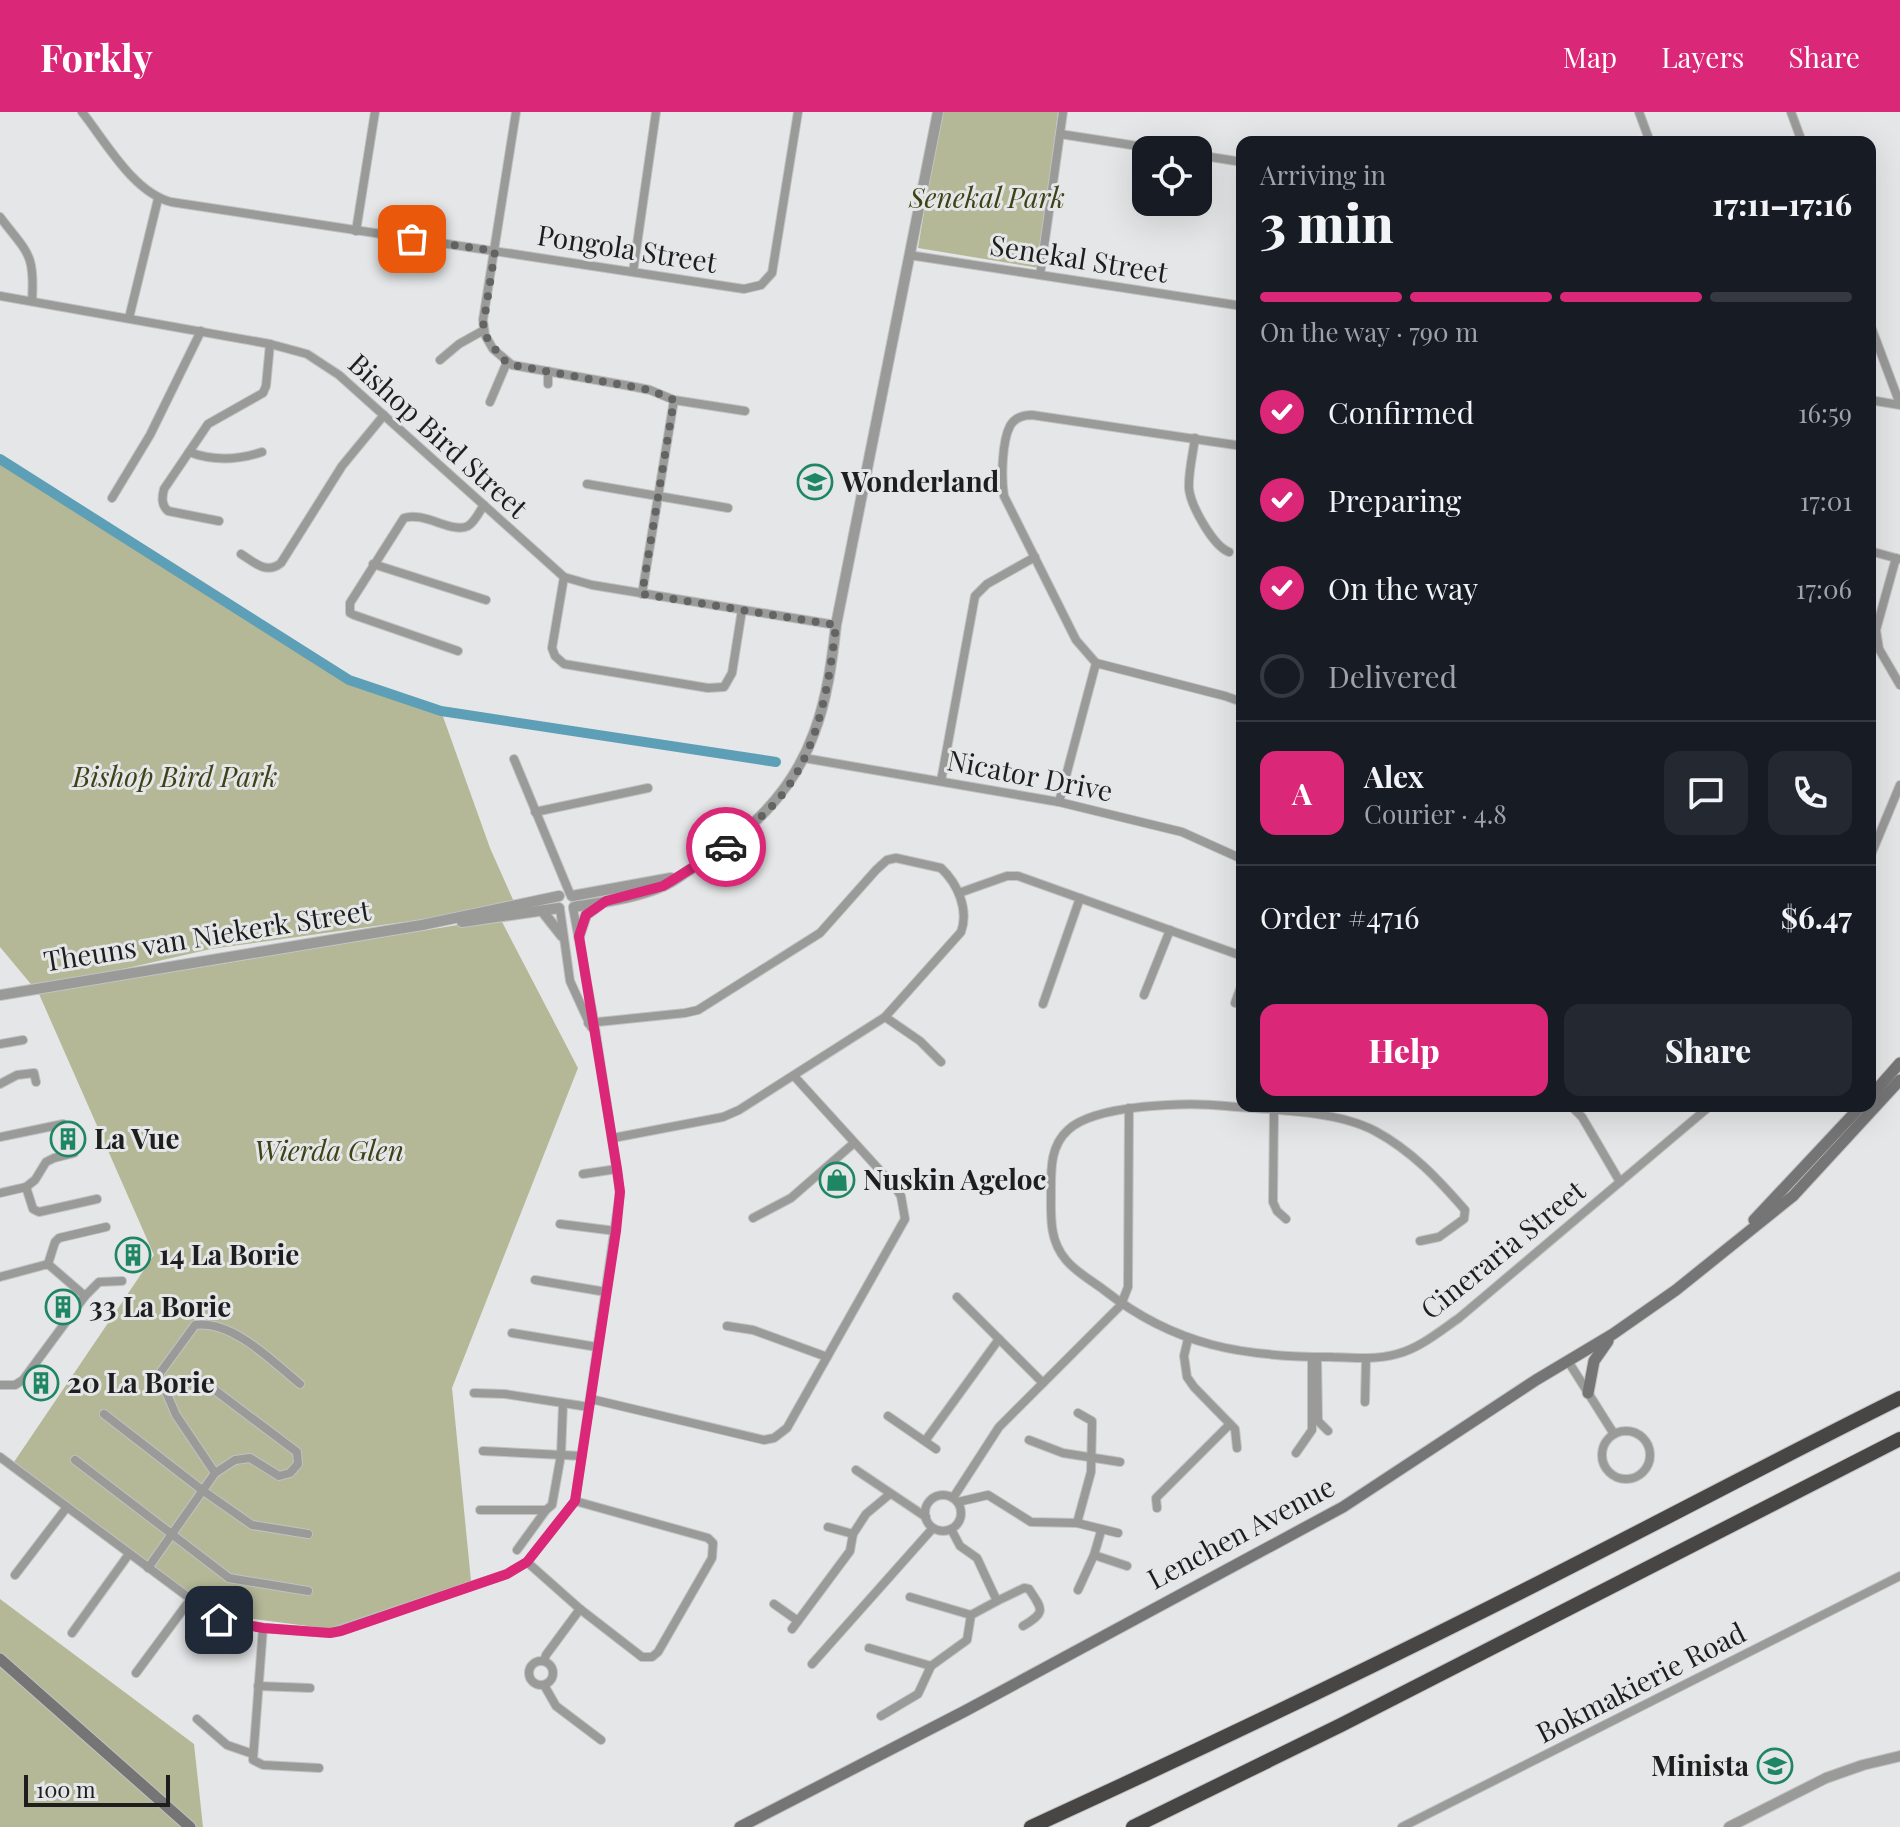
<!DOCTYPE html>
<html lang="en">
<head>
<meta charset="utf-8">
<style>
	:root { --surface:#171b24; --page:#242831; --text:#f1f3f6; --muted:#9ea1a6; --line:#363941; --accent:#db2777 }
	body { margin:0; font-family:"Playfair Display",serif; background:var(--page); color:var(--text); height:100vh; display:flex; flex-direction:column; font-size:30px; white-space:nowrap }
	* { box-sizing:border-box; margin:0 }
	p { font-size:26px; color:var(--muted) }
	.icon { flex:none; width:44px; height:44px; fill:none; stroke:currentColor; stroke-width:2; stroke-linecap:round; stroke-linejoin:round }
	.map { position:relative; flex:1; overflow:hidden }
	.drawer { position:absolute; left:1236px; top:24px; width:640px; height:976px; display:flex; flex-direction:column; background:var(--surface); border-radius:16px; box-shadow:0 8px 32px #0002 }
	.drawer>* { flex:none }
	.fabs { position:absolute; left:1132px; top:24px; display:grid; gap:16px }
	.fabs a { display:grid; place-items:center; width:80px; height:80px; border-radius:16px; background:var(--surface); box-shadow:0 8px 32px #0002; font-size:40px }
	.scale { position:absolute; left:24px; bottom:20px; width:146px; box-sizing:border-box; padding-left:8px; border:4px solid #1e1e1f; border-top:0; font-size:22px; line-height:28px; white-space:nowrap; color:#1e1e1f; -webkit-text-stroke:6px #e5e6e7; paint-order:stroke }
	.pin { position:absolute; display:grid; place-items:center; width:68px; height:68px; color:#fff; margin:-34px; border-radius:16px; box-shadow:0 4px 12px #0006 }
	.courier { position:absolute; display:grid; place-items:center; width:80px; height:80px; margin:-40px; border:6px solid #db2777; border-radius:50%; background:#fff; color:#222; box-shadow:0 2px 10px #0007 }
	.headline em { font-style:normal; font-weight:800 }
	.headline div { display:flex; flex-direction:column-reverse }
	.headline { display:flex; align-items:center; justify-content:space-between; height:136px; padding:0 24px }
	h1 { font-size:52px; font-weight:800; line-height:60px }
	.bar { display:grid; grid-template-columns:repeat(4,1fr); gap:12px 8px; align-content:center; height:96px; padding:0 24px }
	.bar i { height:10px; border-radius:6px; background:var(--line) }
	.bar .on { background:var(--accent) }
	.bar p { grid-column:span 4 }
	.line { display:flex; align-items:center; gap:20px; padding:0 24px; border-top:2px solid var(--line) }
	.line div { flex:1 }
	.round { display:grid; place-items:center; flex:none; width:84px; height:84px; border-radius:16px; background:var(--page) }
	ol { padding:0 24px; list-style:none }
	li { display:flex; align-items:center; gap:24px; height:88px }
	li p { margin-inline-start:auto }
	li .icon { padding:8px; border-radius:50%; background:var(--accent); color:#fff; stroke-width:4 }
	li:last-child { color:var(--muted) }
	li i { width:44px; height:44px; border:4px solid var(--line); border-radius:50% }
	.primary-button { display:flex; gap:16px; margin-top:auto; padding:16px 24px }
	.primary-button a { flex:1; height:92px; border-radius:16px; background:var(--accent); color:#fff; font-size:32px; font-weight:800; line-height:92px; text-align:center }
	.primary-button a+a { background:var(--page); color:var(--text) }
	header { display:flex; align-items:center; gap:48px; box-sizing:border-box; height:112px; padding:0 40px; background:var(--accent); color:#fff }
	header strong { font-size:38px }
	nav { display:flex; gap:44px; margin-inline-start:auto; font-size:28px }
	.map>svg:first-child { display:block }
</style>
</head>
<body>
<header>
<strong>Forkly</strong>
<nav><a>Map</a><a>Layers</a><a>Share</a></nav>
</header>
<div class="map">
<svg width="1900" height="1715" viewBox="0 0 1900 1715">
	<rect width="100%" height="100%" fill="#e5e6e7"/>
	<g fill="#b4b897">
		<path d="M 941,0 L 1058,0 L 1039,156 L 918,136 Z"/>
		<path d="M 0,347 L 349,568 L 441,599 L 490,736 L 514,790 L 461,802 L 211,837 L 35,877 L 0,835 Z"/>
		<path d="M 500,806 L 578,956 L 452,1276 L 471,1469 L 331,1517 L 216,1502 L 14,1350 L 154,1143 L 39,882 Z"/>
		<path d="M 0,1487 L 194,1632 L 203,1715 L 0,1715 Z"/>
	</g>
	<g fill="none" stroke-linecap="round" stroke-linejoin="round">
		<path stroke="#5d9fb7" stroke-width="10" d="M 0,347 L 349,568 L 441,599 L 776,650"/>
		<g stroke="#c1c2c3" stroke-width="10">
			<g id="minor">
				<path d="M 82,0 C 106,30 133,80 171,90 L 744,177 L 761,173 L 772,161 L 798,0"/>
				<path d="M 516,0 L 483,208 L 485,223 L 493,237 L 512,253 L 630,274 L 650,278 L 674,288 L 745,299"/>
				<path d="M 1639,0 L 1650,30"/>
				<path d="M 1791,0 L 1802,30"/>
				<path d="M 1060,22 L 1164,38"/>
				<path d="M 1198,43 L 1242,50"/>
				<path d="M 0,105 C 28,142 35,141 32,189"/>
				<path d="M 356,119 L 375,0"/>
				<path d="M 909,143 L 1242,194"/>
				<path d="M 633,160 L 656,0"/>
				<path d="M 1040,163 L 1063,0"/>
				<path d="M 0,184 L 270,232 L 307,242 L 339,263 L 564,465 L 592,473 L 836,513"/>
				<path d="M 129,206 L 158,87"/>
				<path d="M 1870,212 L 1900,292"/>
				<path d="M 440,248 L 459,232 L 484,218"/>
				<path d="M 548,272 L 548,259"/>
				<path d="M 1870,288 L 1900,293"/>
				<path d="M 490,290 L 507,250"/>
				<path d="M 1195,326 C 1193,342 1188,361 1189,377 C 1191,394 1213,434 1229,440"/>
				<path d="M 189,340 C 213,349 238,348 262,340"/>
				<path d="M 587,372 L 728,396"/>
				<path d="M 112,386 L 150,323 L 201,219"/>
				<path d="M 219,409 L 168,399 C 161,393 162,385 164,377 L 208,312 L 263,281 L 266,274 L 270,232"/>
				<path d="M 1870,439 L 1899,447"/>
				<path d="M 241,442 C 254,450 266,463 281,451 L 342,354 L 384,303"/>
				<path d="M 1896,446 L 1876,518 L 1879,537 L 1900,573"/>
				<path d="M 373,452 L 486,488"/>
				<path d="M 564,465 L 552,536 L 555,544 L 564,552 L 708,576 L 724,575 L 732,561 L 742,498"/>
				<path d="M 642,482 L 674,288"/>
				<path d="M 458,539 L 354,503 L 350,501 L 350,491 L 404,406 C 424,399 452,422 468,414 C 475,410 479,400 484,393"/>
				<path d="M 1096,551 L 1225,584 L 1242,590"/>
				<path d="M 804,646 L 1059,690 L 1182,720 L 1242,747"/>
				<path d="M 514,647 L 570,782"/>
				<path d="M 941,669 L 975,484 L 987,472 L 1035,445"/>
				<path d="M 1059,690 L 1096,551 L 1076,528 L 1004,384 C 1001,366 1002,329 1010,314 C 1015,305 1024,303 1032,303 L 1242,334"/>
				<path d="M 535,700 L 648,676"/>
				<path d="M 1870,745 L 1900,673"/>
				<path d="M 959,781 L 1007,764 L 1018,764 L 1242,844"/>
				<path d="M 560,797 L 570,869 L 591,915"/>
				<path d="M 1144,883 L 1170,818"/>
				<path d="M 1235,891 L 1242,872"/>
				<path d="M 1043,892 L 1080,786"/>
				<path d="M 885,905 L 920,929 L 941,950"/>
				<path d="M 588,911 L 685,901 L 698,898 L 820,821 L 876,758 L 887,748 L 896,746 L 941,756 C 958,772 969,798 961,820 L 885,905 L 739,998 L 723,1005 L 613,1026"/>
				<path d="M 0,932 L 23,928"/>
				<path d="M 0,972 L 17,963 L 34,961 L 36,970"/>
				<path d="M 1571,994 L 1582,1005 L 1620,1070"/>
				<path d="M 1274,998 L 1273,1090 L 1277,1099 L 1286,1107"/>
				<path d="M 0,1025 L 63,1012"/>
				<path d="M 583,1062 L 617,1057"/>
				<path d="M 26,1075 L 33,1097 L 39,1100 L 97,1087"/>
				<path d="M 0,1081 L 26,1075 L 35,1068 L 46,1050 L 54,1046 L 74,1041"/>
				<path d="M 753,1106 L 791,1086 L 854,1031"/>
				<path d="M 560,1112 L 616,1119"/>
				<path d="M 1420,1129 L 1439,1125 L 1464,1107 L 1465,1098 C 1438,1067 1412,1039 1375,1019 C 1335,998 1271,998 1226,994 C 1189,990 1095,992 1068,1018 C 1050,1034 1051,1058 1051,1080 C 1051,1105 1049,1128 1066,1148 C 1076,1160 1092,1169 1104,1178 C 1175,1234 1243,1245 1331,1245 C 1352,1246 1375,1248 1397,1242 C 1420,1236 1440,1219 1459,1206 L 1710,994"/>
				<path d="M 48,1152 L 55,1130 L 59,1126 L 106,1115"/>
				<path d="M 0,1165 L 48,1152 L 85,1184 L 23,1268 L 15,1273 L 0,1273"/>
				<path d="M 535,1168 L 606,1180"/>
				<path d="M 85,1184 L 99,1170 L 122,1169"/>
				<path d="M 957,1185 L 1043,1271"/>
				<path d="M 727,1214 L 753,1218 L 827,1245"/>
				<path d="M 512,1221 L 597,1235"/>
				<path d="M 1188,1227 L 1184,1244 L 1187,1265 L 1194,1275 L 1235,1317 L 1237,1336"/>
				<path d="M 1317,1245 L 1318,1309 L 1328,1319"/>
				<path d="M 1568,1249 L 1614,1322"/>
				<path d="M 474,1281 L 505,1282 L 589,1295"/>
				<path d="M 591,1287 L 764,1328 L 774,1326 L 787,1316 L 905,1107 L 901,1084 L 895,1075 L 794,964"/>
				<path d="M 1365,1290 L 1366,1246"/>
				<path d="M 104,1302 L 202,1378 L 252,1413 L 308,1422"/>
				<path d="M 888,1304 L 936,1337"/>
				<circle cx="1626" cy="1343" r="24"/>
				<path d="M 1029,1328 L 1063,1341 L 1120,1350"/>
				<path d="M 925,1329 L 999,1227"/>
				<path d="M 483,1339 L 582,1344"/>
				<path d="M 1296,1341 L 1312,1318 L 1312,1245"/>
				<path d="M 0,1345 L 219,1508 L 263,1516 L 330,1521 L 507,1462 L 527,1450 L 575,1389 L 620,1080 L 594,909 L 573,796"/>
				<path d="M 75,1348 L 229,1466 L 308,1479"/>
				<path d="M 856,1358 L 926,1405"/>
				<path d="M 215,1361 L 176,1303 L 160,1266 L 160,1261 L 195,1213 C 233,1208 273,1250 300,1272"/>
				<circle cx="943" cy="1401" r="18"/>
				<path d="M 953,1386 L 999,1315 L 1121,1193 L 1128,1175 L 1129,996"/>
				<path d="M 958,1390 L 988,1383 L 1031,1410 L 1077,1411 L 1118,1421"/>
				<path d="M 1157,1396 L 1156,1386 L 1230,1312"/>
				<path d="M 480,1398 L 546,1398 L 552,1393 L 561,1343 L 563,1292"/>
				<path d="M 1077,1411 L 1091,1360 L 1092,1312 L 1092,1309 L 1078,1301"/>
				<path d="M 828,1415 L 853,1422"/>
				<path d="M 517,1438 L 546,1398"/>
				<path d="M 1094,1443 L 1127,1454"/>
				<path d="M 527,1450 L 580,1497 L 642,1545 L 652,1545 L 658,1540 L 712,1446 L 713,1431 L 708,1426 L 575,1389"/>
				<path d="M 148,1456 L 215,1361 L 235,1348 L 250,1346 L 279,1364 L 290,1361 L 298,1352 L 297,1340 L 208,1273"/>
				<path d="M 15,1463 L 67,1395"/>
				<path d="M 1078,1478 L 1094,1443 L 1101,1419"/>
				<path d="M 910,1485 L 971,1503"/>
				<path d="M 997,1489 L 1024,1476 L 1029,1477 C 1043,1498 1046,1500 1023,1514"/>
				<path d="M 774,1492 L 798,1509"/>
				<path d="M 263,1516 L 253,1648 L 263,1653 L 319,1656"/>
				<path d="M 792,1517 L 850,1439 L 853,1422 L 866,1402 L 890,1382"/>
				<path d="M 72,1521 L 129,1442"/>
				<path d="M 869,1536 L 931,1554"/>
				<circle cx="541" cy="1561" r="12"/>
				<path d="M 544,1549 L 546,1543 L 580,1497"/>
				<path d="M 812,1552 L 933,1416"/>
				<path d="M 136,1561 L 190,1488"/>
				<path d="M 544,1573 L 556,1594 L 601,1628"/>
				<path d="M 258,1574 L 310,1576"/>
				<path d="M 881,1604 L 918,1582 L 931,1554 L 967,1528 L 971,1503 L 997,1489 L 977,1446 L 960,1434 L 951,1417"/>
				<path d="M 197,1607 L 227,1633 L 253,1642"/>
				<path d="M 1402,1715 L 1900,1464"/>
			</g>
		</g>
		<g stroke="#c1c2c3" stroke-width="12">
			<g id="tertiary">
				<path d="M 572,784 L 671,766"/>
				<path d="M 574,795 C 603,790 636,786 663,774 C 674,770 684,761 694,755 C 748,722 792,682 814,621 C 827,587 832,549 836,513 L 938,0"/>
				<path d="M 543,800 L 562,824"/>
				<path d="M 462,810 L 559,796"/>
				<path d="M 579,824 L 586,803 L 601,792"/>
				<path d="M 0,883 L 422,813 L 559,784"/>
				<path d="M 1729,1715 L 1826,1666 L 1863,1653 L 1900,1644"/>
			</g>
		</g>
		<g stroke="#c1c2c3" stroke-width="13">
			<g id="secondary">
				<path d="M 1870,985 L 1900,951"/>
				<path d="M 1754,1108 L 1861,994"/>
				<path d="M 1588,1281 L 1594,1249 L 1608,1229"/>
				<path d="M 0,1547 L 190,1715"/>
				<path d="M 740,1715 L 965,1599 L 1343,1395 L 1536,1268 L 1613,1222 L 1676,1178 L 1793,1084 L 1900,968"/>
			</g>
		</g>
		<g stroke="#c1c2c3" stroke-width="16">
			<g id="motorway">
				<path d="M 1031,1715 C 1182,1646 1331,1575 1479,1501 C 1620,1431 1759,1356 1900,1286"/>
				<path d="M 1133,1715 L 1341,1613 L 1900,1327"/>
			</g>
		</g>
		<use href="#minor" stroke="#9a9a99" stroke-width="8"/>
		<use href="#tertiary" stroke="#9a9a99" stroke-width="10"/>
		<use href="#secondary" stroke="#767575" stroke-width="11"/>
		<use href="#motorway" stroke="#474645" stroke-width="14"/>
	</g>
	<g fill="none" stroke-linecap="round" stroke-linejoin="round">
		<path stroke="#646465" stroke-width="8" stroke-dasharray="0 14.4" d="M 412,127 L 495,139 L 483,215 L 485,223 L 502,247 L 512,253 L 650,278 L 674,288 L 642,482 L 836,513 C 829,572 819,637 781,684 C 765,703 745,719 726,735"/>
		<path stroke="#db2777" stroke-width="10" d="M 219,1508 L 263,1516 L 330,1521 L 341,1519 L 507,1462 L 527,1450 L 575,1389 L 616,1119 L 620,1080 L 617,1057 L 579,824 L 586,803 L 606,789 L 663,774 L 726,735"/>
	</g>
	<defs>
		<g id="school-ring" transform="scale(1.8)"><circle r="9.5" fill="#e5e6e7" stroke="#1e8662" stroke-width="1.5"/><path d="M0-5L7-2L0 1L-7-2ZM-4 1L0 2.5L4 1V4Q0 6-4 4Z" fill="#1e8662"/></g>
		<g id="building-ring" transform="scale(1.8)"><circle r="9.5" fill="#e5e6e7" stroke="#1e8662" stroke-width="1.5"/><path d="M-4-6H4V6H1V3H-1V6H-4ZM-2.5-4.3h1.7v1.8h-1.7ZM.8-4.3h1.7v1.8H.8ZM-2.5-1h1.7V.8h-1.7ZM.8-1h1.7V.8H.8Z" fill="#1e8662"/></g>
		<g id="shop-ring" transform="scale(1.8)"><circle r="9.5" fill="#e5e6e7" stroke="#1e8662" stroke-width="1.5"/><path d="M-5-2.5h2.3a2.7 3.5 0 0 1 5.4 0H5L5.5 6h-11ZM-1.5-2.5h3a1.5 2.3 0 0 0-3 0Z" fill="#1e8662"/></g>
	</defs>
	<g fill-rule="evenodd">
		<use href="#school-ring" x="815" y="370"/>
		<use href="#building-ring" x="68" y="1027"/>
		<use href="#shop-ring" x="837" y="1068"/>
		<use href="#building-ring" x="133" y="1143"/>
		<use href="#building-ring" x="63" y="1195"/>
		<use href="#building-ring" x="41" y="1271"/>
		<use href="#school-ring" x="1775" y="1654"/>
	</g>
	<g text-anchor="middle" stroke-width="6" stroke-linejoin="round" paint-order="stroke">
		<g font-size="28" font-style="italic" fill="#3e4216" stroke="#e5e6e7">
			<text x="987" y="96">Senekal Park</text>
			<text x="175" y="675">Bishop Bird Park</text>
			<text x="329" y="1049">Wierda Glen</text>
		</g>
		<g font-size="28" fill="#1e1e1f" stroke="#e5e6e7">
			<text transform="translate(627 137) rotate(9)" y="10">Pongola Street</text>
			<text transform="translate(1079 147) rotate(9)" y="10">Senekal Street</text>
			<text transform="translate(438 324) rotate(42)" y="10">Bishop Bird Street</text>
			<text transform="translate(1030 664) rotate(11)" y="10">Nicator Drive</text>
			<text transform="translate(207 824) rotate(-9)" y="10">Theuns van Niekerk Street</text>
			<text transform="translate(1503 1138) rotate(-39)" y="10">Cineraria Street</text>
			<text transform="translate(1241 1421) rotate(-28)" y="10">Lenchen Avenue</text>
			<text transform="translate(1641 1571) rotate(-27)" y="10">Bokmakierie Road</text>
		</g>
		<g font-size="28" font-weight="bold" fill="#1e1e1f" stroke="#e5e6e7" text-anchor="start">
			<text x="841" y="380">Wonderland</text>
			<text x="94" y="1037">La Vue</text>
			<text x="863" y="1078">Nuskin Ageloc</text>
			<text x="159" y="1153">14 La Borie</text>
			<text x="89" y="1205">33 La Borie</text>
			<text x="67" y="1281">20 La Borie</text>
			<text x="1749" y="1664" text-anchor="end">Minista</text>
		</g>
	</g>
</svg>
<div class="fabs">
<a><svg class="icon" aria-label="locate" viewBox="0 0 24 24"><circle cx="12" cy="12" r="6"/><path d="M12 2v4M12 18v4M2 12h4M18 12h4"/></svg></a>
</div>
<div class="scale">100 m</div>
<div class="pin" style="left:412px;top:127px;background:#ea580c"><svg class="icon" aria-label="bag" viewBox="0 0 24 24"><path d="M5 8h14l-1 12H6zM9 8a3 3 0 0 1 6 0"/></svg></div>
<div class="pin" style="left:219px;top:1508px;background:#1f2937"><svg class="icon" aria-label="home" viewBox="0 0 24 24"><path d="M3 11l9-7 9 7M6 9v11h12V9"/></svg></div>
<div class="courier" style="left:726px;top:735px"><svg class="icon" aria-label="car" viewBox="0 0 24 24"><path d="M5 17H2v-5l4-1 3-4h7l3 4 3 1v5h-3M9 17h6M6 11h13"/><circle cx="7" cy="17" r="2"/><circle cx="17" cy="17" r="2"/></svg></div>
<section class="drawer">
<div class="headline"><div><h1>3 min</h1><p>Arriving in</p></div><em>17:11–17:16</em></div>
<div class="bar"><i class="on"></i><i class="on"></i><i class="on"></i><i></i><p>On the way · 790 m</p></div>
<ol>
<li><svg class="icon" aria-label="check" viewBox="0 0 24 24"><path d="M5 12l5 5 9-10"/></svg>Confirmed<p>16:59</p></li>
<li><svg class="icon" aria-label="check" viewBox="0 0 24 24"><path d="M5 12l5 5 9-10"/></svg>Preparing<p>17:01</p></li>
<li><svg class="icon" aria-label="check" viewBox="0 0 24 24"><path d="M5 12l5 5 9-10"/></svg>On the way<p>17:06</p></li>
<li><i></i>Delivered</li>
</ol>
<div class="line" style="height:144px"><b class="round" style="background:var(--accent);color:#fff">A</b><div><b>Alex</b><p>Courier · 4.8</p></div><a class="round"><svg class="icon" aria-label="chat" viewBox="0 0 24 24"><path d="M4 5h16v11H9l-5 4z"/></svg></a><a class="round"><svg class="icon" aria-label="phone" viewBox="0 0 24 24"><path d="M5 4h4l2 5-3 2q2 4 5 5l2-3 5 2v4C11 20 4 13 5 4z"/></svg></a></div>
<div class="line" style="height:104px"><div>Order #4716</div><b>$6.47</b></div>
<div class="primary-button"><a>Help</a><a>Share</a></div>
</section>
</div>
</body>
</html>
